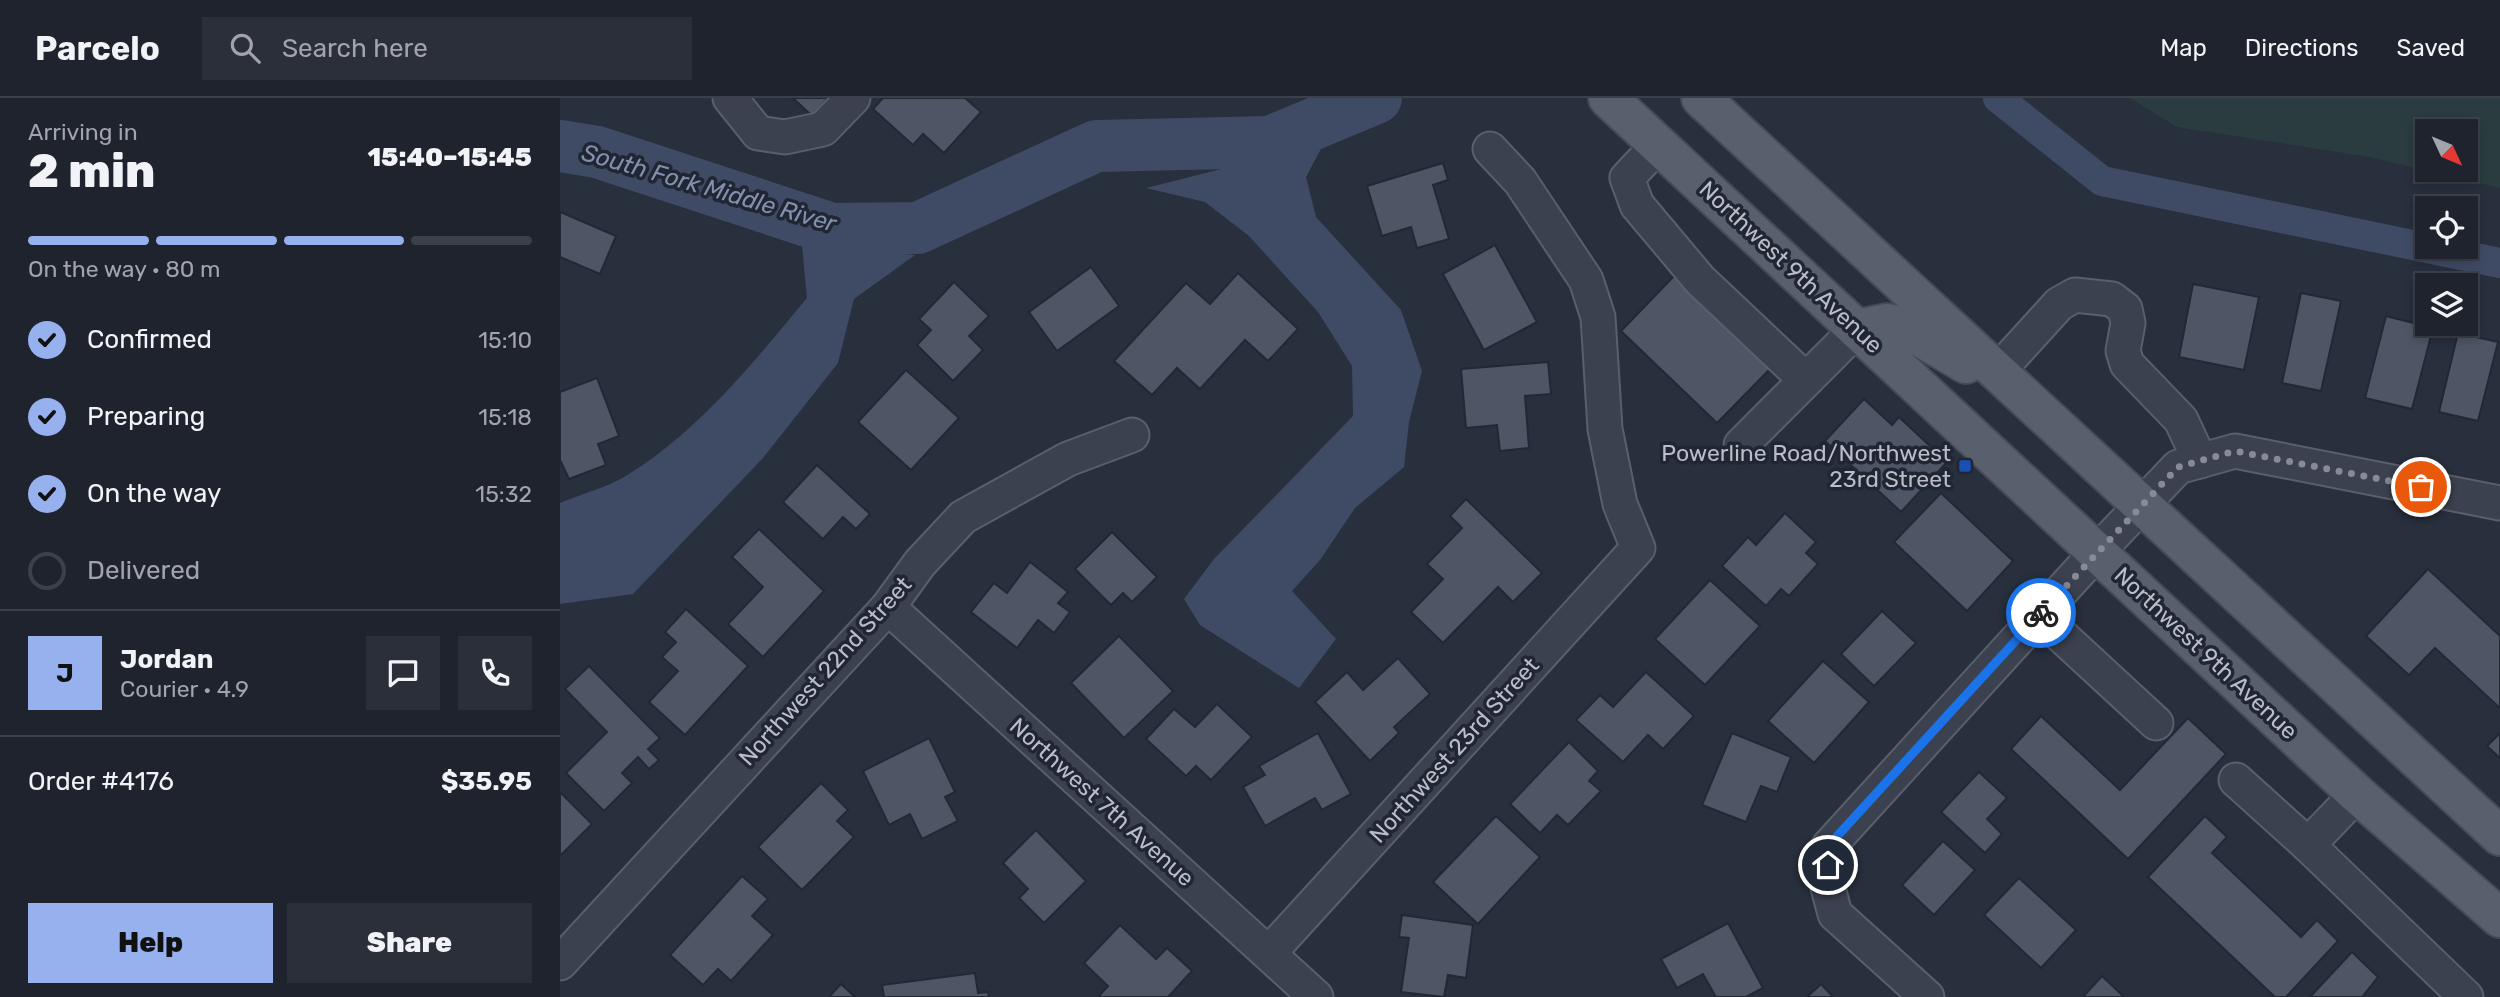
<!DOCTYPE html>
<html lang="en">
<head>
<meta charset="utf-8">
<style>
	:root { --surface:#1e232e; --page:#2b2f3a; --text:#f1f3f6; --muted:#a1a4aa; --line:#3c404a; --accent:#97b1ee }
	body { margin:0; font-family:Rubik,sans-serif; background:var(--page); color:var(--text); height:100vh; display:flex; flex-direction:column; font-size:26px; white-space:nowrap }
	* { box-sizing:border-box; margin:0 }
	p { font-size:23px; color:var(--muted) }
	.icon { flex:none; width:38px; height:38px; fill:none; stroke:currentColor; stroke-width:2; stroke-linecap:round; stroke-linejoin:round }
	.map { position:relative; flex:1; overflow:hidden }
	.side { display:flex; flex-direction:column; background:var(--surface); width:560px }
	.side>* { flex:none }
	.needle { width:46px; rotate:134deg }
	.controls { position:absolute; left:1855px; top:21px; display:grid; gap:14px }
	.controls a { display:grid; place-items:center; width:63px; height:63px; border-radius:0px; background:var(--surface); box-shadow:0 4px 10px #0003,0 0 0 2px var(--line); font-size:35px }
	.pin { position:absolute; display:grid; place-items:center; width:60px; height:60px; color:#fff; margin:-30px; border:4px solid #fff; border-radius:50%; box-shadow:0 2px 7px #0007 }
	.courier { position:absolute; display:grid; place-items:center; width:70px; height:70px; margin:-35px; border:5px solid #1a73e8; border-radius:50%; background:#fff; color:#222; box-shadow:0 2px 9px #0007 }
	.head em { font-style:normal; font-weight:800 }
	.head div { display:flex; flex-direction:column-reverse }
	.head { display:flex; align-items:center; justify-content:space-between; height:119px; padding:0 28px }
	h1 { font-size:46px; font-weight:800; line-height:52px }
	.bar { display:grid; grid-template-columns:repeat(4,1fr); gap:10px 7px; align-content:center; height:84px; padding:0 28px }
	.bar i { height:9px; border-radius:5px; background:var(--line) }
	.bar .active { background:var(--accent) }
	.bar p { grid-column:span 4 }
	.line { display:flex; align-items:center; gap:18px; padding:0 28px; border-top:2px solid var(--line) }
	.line div { flex:1 }
	.round { display:grid; place-items:center; flex:none; width:74px; height:74px; border-radius:0px; background:var(--page) }
	ol { padding:0 28px; list-style:none }
	li { display:flex; align-items:center; gap:21px; height:77px }
	li p { margin-inline-start:auto }
	li .icon { padding:7px; border-radius:50%; background:var(--accent); color:#111; stroke-width:4 }
	li:last-child { color:var(--muted) }
	li i { width:38px; height:38px; border:4px solid var(--line); border-radius:50% }
	.action { display:flex; gap:14px; margin-top:auto; padding:14px 28px }
	.action a { flex:1; height:80px; border-radius:0px; background:var(--accent); color:#111; font-size:28px; font-weight:800; line-height:80px; text-align:center }
	.action a+a { background:var(--page); color:var(--text) }
	header { display:flex; align-items:center; gap:42px; box-sizing:border-box; height:98px; padding:0 35px; background:var(--surface); border-bottom:2px solid var(--line) }
	header strong { font-size:33px }
	nav { display:flex; gap:38px; margin-inline-start:auto; font-size:24px }
	.search { width:490px; height:63px; background:var(--page); display:flex; align-items:center; gap:18px; box-sizing:border-box; padding:0 24px; border-radius:0px; color:var(--muted); font-size:26px }
	main { display:flex; flex:1; min-height:0 }
	.map>svg:first-child { display:block }
</style>
</head>
<body>
<header>
<strong>Parcelo</strong>
<div class="search"><svg class="icon" aria-label="search" viewBox="0 0 24 24"><circle cx="10" cy="10" r="6"/><path d="M15 15l6 6"/></svg>Search here</div>
<nav><a>Map</a><a>Directions</a><a>Saved</a></nav>
</header>
<main>
<section class="side">
<div class="head"><div><h1>2 min</h1><p>Arriving in</p></div><em>15:40–15:45</em></div>
<div class="bar"><i class="active"></i><i class="active"></i><i class="active"></i><i></i><p>On the way · 80 m</p></div>
<ol>
<li><svg class="icon" aria-label="check" viewBox="0 0 24 24"><path d="M5 12l5 5 9-10"/></svg>Confirmed<p>15:10</p></li>
<li><svg class="icon" aria-label="check" viewBox="0 0 24 24"><path d="M5 12l5 5 9-10"/></svg>Preparing<p>15:18</p></li>
<li><svg class="icon" aria-label="check" viewBox="0 0 24 24"><path d="M5 12l5 5 9-10"/></svg>On the way<p>15:32</p></li>
<li><i></i>Delivered</li>
</ol>
<div class="line" style="height:126px"><b class="round" style="background:var(--accent);color:#111">J</b><div><b>Jordan</b><p>Courier · 4.9</p></div><a class="round"><svg class="icon" aria-label="chat" viewBox="0 0 24 24"><path d="M4 5h16v11H9l-5 4z"/></svg></a><a class="round"><svg class="icon" aria-label="phone" viewBox="0 0 24 24"><path d="M5 4h4l2 5-3 2q2 4 5 5l2-3 5 2v4C11 20 4 13 5 4z"/></svg></a></div>
<div class="line" style="height:91px"><div>Order #4176</div><b>$35.95</b></div>
<div class="action"><a>Help</a><a>Share</a></div>
</section>
<div class="map">
<svg width="1940" height="899" viewBox="0 0 1940 899">
	<rect width="100%" height="100%" fill="#282f3d"/>
	<path fill="#2a3c3f" fill-rule="evenodd" d="M 1570,0 L 1940,0 L 1940,90 L 1809,59 L 1617,29 ZM 1867,33 L 1906,33 L 1906,72 L 1867,72 Z"/>
	<g fill="#3f4b65">
		<path d="M 764,45 L 746,79 L 756,119 L 841,212 L 862,273 L 849,324 L 844,369 L 795,410 L 760,462 L 732,493 L 776,541 L 739,590 L 640,527 L 624,501 L 654,461 L 793,318 L 792,268 L 758,214 L 689,138 L 645,104 L 586,90 Z"/>
		<path d="M 242,147 L 355,157 L 294,201 L 278,265 L 203,360 L 73,496 L 0,506 L 0,405 C 21,396 45,390 64,379 C 137,335 193,265 247,200 Z"/>
	</g>
	<g fill="none" stroke-linecap="round" stroke-linejoin="round">
		<path stroke="#3f4b65" stroke-width="30" d="M 1438,0 L 1542,83 L 1940,165"/>
		<path stroke="#3f4b65" stroke-width="52" d="M 0,48 L 37,54 L 272,131 L 358,130 L 536,48 L 710,44 L 816,0"/>
	</g>
	<g fill="#4e5666" stroke="#222835" stroke-width="2">
		<path d="M 233,0 L 268,0 L 252,18 Z"/>
		<path d="M 323,0 L 405,0 L 421,14 L 384,55 L 363,36 L 353,47 L 313,11 Z"/>
		<path d="M 883,65 L 888,82 L 873,87 L 889,141 L 857,150 L 851,129 L 822,138 L 807,88 Z"/>
		<path d="M 0,114 L 56,138 L 40,176 L 0,159 Z"/>
		<path d="M 935,147 L 977,224 L 924,252 L 883,176 Z"/>
		<path d="M 531,169 L 559,208 L 497,253 L 469,214 Z"/>
		<path d="M 678,175 L 738,231 L 708,263 L 685,242 L 640,291 L 617,270 L 592,297 L 554,263 L 626,185 L 650,206 Z"/>
		<path d="M 1116,176 L 1212,269 L 1157,325 L 1061,233 Z"/>
		<path d="M 394,184 L 429,218 L 409,238 L 423,252 L 393,283 L 357,247 L 371,232 L 359,221 Z"/>
		<path d="M 1633,186 L 1699,199 L 1684,272 L 1619,259 Z"/>
		<path d="M 1741,195 L 1781,203 L 1761,293 L 1722,285 Z"/>
		<path d="M 1826,218 L 1873,230 L 1852,311 L 1805,300 Z"/>
		<path d="M 1898,235 L 1938,244 L 1918,323 L 1879,314 Z"/>
		<path d="M 988,264 L 991,296 L 965,298 L 969,350 L 940,353 L 937,327 L 906,330 L 901,271 Z"/>
		<path d="M 346,272 L 399,320 L 351,372 L 298,324 Z"/>
		<path d="M 37,280 L 59,338 L 38,346 L 46,367 L 9,381 L 0,362 L 0,294 Z"/>
		<path d="M 1304,301 L 1332,327 L 1339,319 L 1387,364 L 1341,414 L 1265,343 Z"/>
		<path d="M 257,367 L 310,416 L 296,431 L 283,419 L 263,441 L 223,404 Z"/>
		<path d="M 1381,395 L 1453,463 L 1407,513 L 1334,444 Z"/>
		<path d="M 906,401 L 982,475 L 953,504 L 938,489 L 883,545 L 851,514 L 883,481 L 867,466 L 902,430 L 890,418 Z"/>
		<path d="M 1225,415 L 1256,444 L 1246,455 L 1258,466 L 1229,498 L 1221,491 L 1206,508 L 1162,468 L 1188,439 L 1196,447 Z"/>
		<path d="M 199,431 L 264,493 L 203,559 L 168,526 L 203,489 L 172,459 Z"/>
		<path d="M 552,434 L 597,479 L 572,504 L 563,495 L 551,507 L 515,471 Z"/>
		<path d="M 470,464 L 508,494 L 498,505 L 510,514 L 494,535 L 478,522 L 457,550 L 411,514 L 434,485 L 447,495 Z"/>
		<path d="M 1868,471 L 1940,538 L 1940,610 L 1875,550 L 1849,577 L 1806,538 Z"/>
		<path d="M 1150,482 L 1200,528 L 1145,587 L 1095,541 Z"/>
		<path d="M 126,511 L 188,568 L 125,637 L 89,604 L 118,573 L 102,559 L 116,544 L 105,534 Z"/>
		<path d="M 1322,513 L 1356,545 L 1314,588 L 1281,556 Z"/>
		<path d="M 559,538 L 613,593 L 564,640 L 511,585 Z"/>
		<path d="M 838,560 L 870,596 L 834,629 L 839,635 L 810,663 L 755,604 L 787,574 L 803,592 Z"/>
		<path d="M 1263,563 L 1309,604 L 1254,665 L 1208,623 Z"/>
		<path d="M 29,568 L 100,640 L 88,651 L 99,662 L 89,671 L 78,659 L 62,675 L 72,685 L 44,713 L 6,675 L 47,634 L 5,591 Z"/>
		<path d="M 1086,574 L 1134,618 L 1103,651 L 1088,637 L 1063,664 L 1016,622 L 1040,597 L 1053,609 Z"/>
		<path d="M 657,606 L 692,639 L 651,682 L 636,668 L 626,678 L 586,641 L 614,611 L 635,629 Z"/>
		<path d="M 1481,618 L 1560,692 L 1628,620 L 1666,656 L 1568,761 L 1451,651 Z"/>
		<path d="M 758,635 L 791,696 L 762,712 L 755,700 L 705,728 L 683,689 L 705,677 L 699,668 Z"/>
		<path d="M 1172,635 L 1231,659 L 1217,694 L 1201,688 L 1186,724 L 1142,707 Z"/>
		<path d="M 1940,635 L 1940,660 L 1927,648 Z"/>
		<path d="M 369,640 L 395,694 L 385,699 L 398,723 L 362,741 L 350,716 L 329,727 L 303,673 Z"/>
		<path d="M 1009,644 L 1038,673 L 1029,683 L 1041,693 L 1008,727 L 997,717 L 980,735 L 950,706 Z"/>
		<path d="M 1419,674 L 1447,700 L 1427,721 L 1442,736 L 1425,755 L 1381,714 Z"/>
		<path d="M 261,685 L 288,712 L 277,723 L 294,739 L 242,792 L 198,749 Z"/>
		<path d="M 0,694 L 32,726 L 0,758 Z"/>
		<path d="M 936,718 L 980,759 L 918,826 L 873,784 Z"/>
		<path d="M 1645,718 L 1667,739 L 1652,755 L 1741,839 L 1757,822 L 1778,843 L 1726,899 L 1715,899 L 1588,779 Z"/>
		<path d="M 476,732 L 526,783 L 484,825 L 459,800 L 468,791 L 443,765 Z"/>
		<path d="M 1383,743 L 1415,772 L 1374,817 L 1342,787 Z"/>
		<path d="M 182,778 L 208,801 L 192,818 L 213,837 L 171,883 L 158,871 L 143,887 L 110,857 Z"/>
		<path d="M 1459,780 L 1516,832 L 1481,870 L 1424,817 Z"/>
		<path d="M 842,817 L 913,827 L 906,880 L 888,877 L 884,899 L 841,894 L 849,840 L 839,839 Z"/>
		<path d="M 1168,825 L 1203,890 L 1186,899 L 1156,899 L 1143,876 L 1117,890 L 1101,861 Z"/>
		<path d="M 560,827 L 596,861 L 607,850 L 632,873 L 608,899 L 538,899 L 548,888 L 524,865 Z"/>
		<path d="M 1792,854 L 1818,879 L 1802,899 L 1750,899 Z"/>
		<path d="M 415,875 L 418,895 L 428,894 L 429,899 L 324,899 L 322,887 Z"/>
		<path d="M 1542,878 L 1564,899 L 1523,899 Z"/>
		<path d="M 281,886 L 295,899 L 269,899 Z"/>
		<path d="M 1261,886 L 1273,899 L 1247,899 Z"/>
	</g>
	<g fill="none" stroke-linecap="round" stroke-linejoin="round">
		<g stroke="#595f6b" stroke-width="37">
			<g id="minor">
				<path d="M 170,0 L 198,35 L 225,39 L 263,31 L 293,0"/>
				<path d="M 1099,46 L 1067,80 L 1077,107 L 1140,182 L 1246,282"/>
				<path d="M 1438,273 L 1499,206 L 1515,197 L 1552,201 L 1565,211 L 1568,225 L 1563,253 L 1567,266 L 1621,322 L 1640,363"/>
				<path d="M 1181,347 L 1297,231"/>
				<path d="M 328,509 L 756,899"/>
				<path d="M 1479,517 L 1596,625"/>
				<path d="M 1676,682 L 1748,747"/>
				<path d="M 1797,696 L 1748,747 L 1906,899"/>
				<path d="M 709,855 L 1078,450 L 1060,406 L 1045,331 L 1038,219 L 1026,182 L 960,83 L 930,51"/>
				<path d="M 0,865 L 328,509 L 360,465 L 403,419 L 508,361 L 572,337"/>
				<path d="M 1367,899 L 1275,816 L 1267,786 L 1269,748 L 1537,454 L 1618,369 L 1675,353 L 1940,405"/>
			</g>
		</g>
		<g stroke="#454a57" stroke-width="42">
			<g id="major">
				<path d="M 1048,0 L 1797,696 L 1940,820"/>
				<path d="M 1141,0 L 1940,738"/>
				<path d="M 1297,231 L 1327,225 L 1343,229 L 1406,266"/>
			</g>
		</g>
		<use href="#minor" stroke="#3b414e" stroke-width="33"/>
		<use href="#major" stroke="#59606d" stroke-width="38"/>
	</g>
	<g fill="none" stroke-linecap="round" stroke-linejoin="round">
		<path stroke="#868b97" stroke-width="7" stroke-dasharray="0 12.6" d="M 1481,515 L 1618,369 L 1675,353 L 1861,389"/>
		<path stroke="#1a73e8" stroke-width="9" d="M 1268,767 L 1269,748 L 1280,735 L 1481,515"/>
	</g>
	<rect fill="#1a4fb4" stroke="#202633" stroke-width="2.5" x="1398" y="361" width="14" height="14" rx="3.5"/>
	<g text-anchor="middle" stroke-width="7" stroke-linejoin="round" paint-order="stroke">
		<g font-size="23" fill="#b8bdc8" stroke="#202633">
			<text transform="translate(1231 169) rotate(43)" y="8">Northwest 9th Avenue</text>
			<text transform="translate(1646 555) rotate(43)" y="8">Northwest 9th Avenue</text>
			<text transform="translate(265 573) rotate(-48)" y="8">Northwest 22nd Street</text>
			<text transform="translate(894 652) rotate(-48)" y="8">Northwest 23rd Street</text>
			<text transform="translate(542 704) rotate(42)" y="8">Northwest 7th Avenue</text>
		</g>
		<g font-size="23" fill="#b8bdc8" stroke="#202633" text-anchor="end">
			<text x="1391" y="363">Powerline Road/Northwest<tspan x="1391" dy="26">23rd Street</tspan></text>
		</g>
		<g font-size="24" font-style="italic" fill="#8290ad" stroke="#202633">
			<text transform="translate(149 90) rotate(16)" y="8">South Fork Middle River</text>
		</g>
	</g>
</svg>
<div class="controls">
<a><svg class="needle" viewBox="-14 -14 28 28"><path d="M0-13l5 13h-10z" fill="#e53935"/><path d="M0 13l5-13h-10z" fill="#a1a4aa"/></svg></a>
<a><svg class="icon" aria-label="locate" viewBox="0 0 24 24"><circle cx="12" cy="12" r="6"/><path d="M12 2v4M12 18v4M2 12h4M18 12h4"/></svg></a>
<a><svg class="icon" aria-label="layers" viewBox="0 0 24 24"><path d="M12 4l9 5-9 5-9-5zM3 14l9 5 9-5"/></svg></a>
</div>
<div class="pin" style="left:1861px;top:389px;background:#ea580c"><svg class="icon" aria-label="bag" viewBox="0 0 24 24"><path d="M5 8h14l-1 12H6zM9 8a3 3 0 0 1 6 0"/></svg></div>
<div class="pin" style="left:1268px;top:767px;background:#1f2937"><svg class="icon" aria-label="home" viewBox="0 0 24 24"><path d="M3 11l9-7 9 7M6 9v11h12V9"/></svg></div>
<div class="courier" style="left:1481px;top:515px"><svg class="icon" aria-label="bike" viewBox="0 0 24 24"><circle cx="6" cy="16" r="4"/><circle cx="18" cy="16" r="4"/><path d="M6 16l4-8h5l3 8M10 8l3 8H6M13 5h3"/></svg></div>
</div>
</main>
</body>
</html>
